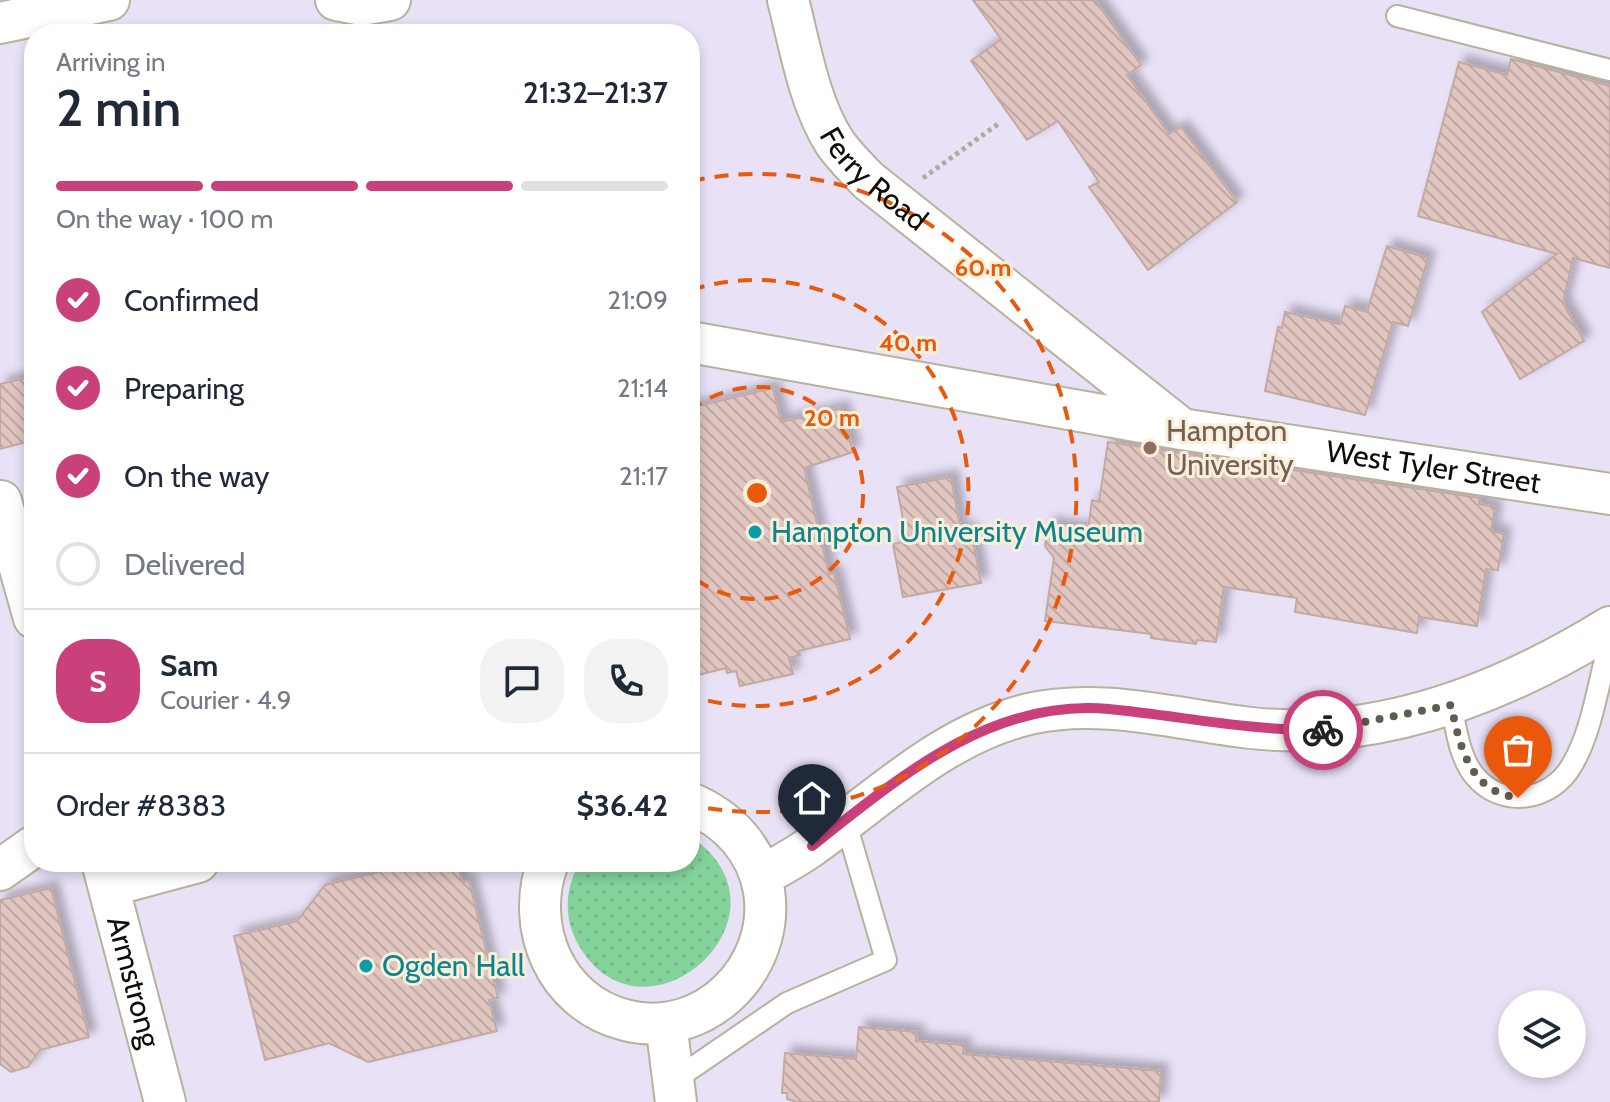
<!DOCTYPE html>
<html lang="en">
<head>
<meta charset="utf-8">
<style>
	:root { --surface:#fff; --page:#f2f2f3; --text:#1f2937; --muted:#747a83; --line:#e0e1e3; --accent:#c9407b }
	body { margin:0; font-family:Cabin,sans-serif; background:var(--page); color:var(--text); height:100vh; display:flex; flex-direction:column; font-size:30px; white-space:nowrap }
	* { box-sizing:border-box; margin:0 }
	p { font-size:26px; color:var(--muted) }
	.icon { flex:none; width:44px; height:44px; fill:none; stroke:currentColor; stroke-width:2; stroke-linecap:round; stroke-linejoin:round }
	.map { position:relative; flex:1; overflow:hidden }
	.panel { position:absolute; left:24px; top:24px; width:676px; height:848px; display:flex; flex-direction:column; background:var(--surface); border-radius:32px; box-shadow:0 4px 12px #0003 }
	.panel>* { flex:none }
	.buttons { position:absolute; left:1498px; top:990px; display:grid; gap:16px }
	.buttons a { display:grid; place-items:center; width:88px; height:88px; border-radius:50%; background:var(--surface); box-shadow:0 4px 12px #0003; font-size:40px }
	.pin { position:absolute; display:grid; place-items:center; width:68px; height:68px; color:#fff; margin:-82px -34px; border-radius:50% 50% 50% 0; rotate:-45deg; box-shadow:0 0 8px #0007 }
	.pin .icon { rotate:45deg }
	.courier { position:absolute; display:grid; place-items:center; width:80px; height:80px; margin:-40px; border:6px solid #c9407b; border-radius:50%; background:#fff; color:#222; box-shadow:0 2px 10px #0007 }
	.head em { font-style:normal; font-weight:600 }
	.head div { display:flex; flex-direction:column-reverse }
	.head { display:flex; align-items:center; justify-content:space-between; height:136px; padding:0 32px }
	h1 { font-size:52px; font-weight:600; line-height:60px }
	.bar { display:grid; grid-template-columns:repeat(4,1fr); gap:12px 8px; align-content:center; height:96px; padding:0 32px }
	.bar i { height:10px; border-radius:6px; background:var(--line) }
	.bar .selected { background:var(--accent) }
	.bar p { grid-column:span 4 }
	.line { display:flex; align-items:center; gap:20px; padding:0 32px; border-top:2px solid var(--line) }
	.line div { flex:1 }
	.round { display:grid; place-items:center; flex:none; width:84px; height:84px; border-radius:32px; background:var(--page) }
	ol { padding:0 32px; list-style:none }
	li { display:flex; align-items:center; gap:24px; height:88px }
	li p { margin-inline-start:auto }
	li .icon { padding:8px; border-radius:50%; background:var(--accent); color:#fff; stroke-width:4 }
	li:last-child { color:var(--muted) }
	li i { width:44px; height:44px; border:4px solid var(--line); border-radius:50% }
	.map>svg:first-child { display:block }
</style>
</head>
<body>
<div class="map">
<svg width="1610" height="1102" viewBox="0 0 1610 1102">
	<defs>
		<pattern id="grass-dots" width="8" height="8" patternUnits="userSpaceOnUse" patternTransform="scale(2)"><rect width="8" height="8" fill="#83d39b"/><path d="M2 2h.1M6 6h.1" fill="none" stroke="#70b484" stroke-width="1.8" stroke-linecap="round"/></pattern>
		<pattern id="building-back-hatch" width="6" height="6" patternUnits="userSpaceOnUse" patternTransform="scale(2)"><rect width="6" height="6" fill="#e0c5c0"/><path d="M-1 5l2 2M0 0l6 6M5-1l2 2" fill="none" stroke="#bfa8a4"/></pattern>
		<filter id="shadow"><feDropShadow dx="7" dy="-7" stdDeviation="4" flood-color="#0004"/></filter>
	</defs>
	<rect width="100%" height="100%" fill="#f7efd8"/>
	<path fill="#e9e1f6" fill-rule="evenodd" d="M 0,0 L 1610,0 L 1610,1102 L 0,1102 ZM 34,34 L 690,34 L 690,862 L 34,862 ZM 1512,1004 L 1572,1004 L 1572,1064 L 1512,1064 Z"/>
	<path fill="url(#grass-dots)" d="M 690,836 C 806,914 643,1059 578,944 C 563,917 565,888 580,862 L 690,862 Z"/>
	<g fill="url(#building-back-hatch)" stroke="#c3a9a3" stroke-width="2" filter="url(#shadow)">
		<path d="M 973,0 L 1095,0 L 1141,65 L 1127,75 L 1169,134 L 1181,127 L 1237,202 L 1148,270 L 1089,187 L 1099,182 L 1058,121 L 1027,140 L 971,61 L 1001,39 Z"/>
		<path d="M 1511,59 L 1610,86 L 1610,268 L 1573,258 L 1563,303 L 1584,341 L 1520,379 L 1482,312 L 1557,254 L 1418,216 L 1459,62 L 1507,75 Z"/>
		<path d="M 1387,246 L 1428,258 L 1408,326 L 1393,322 L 1365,415 L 1265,391 L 1278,327 L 1282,328 L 1285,312 L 1340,324 L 1345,306 L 1367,312 Z"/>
		<path d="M 34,376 L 34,440 L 0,449 L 0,384 Z"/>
		<path d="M 773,388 L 781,422 L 842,408 L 853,452 L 804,468 L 829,574 L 834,573 L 850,639 L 798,651 L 800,655 L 789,658 L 793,674 L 740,686 L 736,671 L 727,673 L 726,668 L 690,677 L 690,408 Z"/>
		<path d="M 1108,442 L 1480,498 L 1479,504 L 1495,507 L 1491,531 L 1504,534 L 1498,570 L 1486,569 L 1477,626 L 1419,617 L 1417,633 L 1295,612 L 1297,598 L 1224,587 L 1216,642 L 1197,640 L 1196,644 L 1151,638 L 1151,634 L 1045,621 L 1054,558 L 1045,546 L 1048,524 L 1088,530 L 1092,500 L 1099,502 Z"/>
		<path d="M 951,477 L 961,532 L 971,530 L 981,583 L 903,597 L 893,544 L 907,541 L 897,487 Z"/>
		<path d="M 420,862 L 457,862 L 462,882 L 469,881 L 498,998 L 489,1000 L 497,1031 L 368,1062 L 329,1043 L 265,1060 L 234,936 L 297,921 L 325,885 Z"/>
		<path d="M 51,888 L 89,1037 L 40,1050 L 28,1067 L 11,1072 L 0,1064 L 0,900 Z"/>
		<path d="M 859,1027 L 917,1032 L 916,1041 L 964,1045 L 963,1054 L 1161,1071 L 1159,1102 L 797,1102 L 787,1099 L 787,1093 L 782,1093 L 785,1053 L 856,1059 Z"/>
	</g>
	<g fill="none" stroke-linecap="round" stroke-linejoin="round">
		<g stroke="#b8b19b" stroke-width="24">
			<g id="service">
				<path d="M 1397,16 L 1610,70"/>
				<path d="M 1451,705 C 1456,728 1459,756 1474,775 C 1501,809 1551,802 1572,765 C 1593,730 1598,681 1610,642"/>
				<path d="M 673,1081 L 787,1003 L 886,960 L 845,820"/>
			</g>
		</g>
		<g stroke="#b8b19b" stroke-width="44">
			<g id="minor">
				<path d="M 336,0 L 361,5 L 390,0"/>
				<path id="s1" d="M 788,0 C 800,46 809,103 835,143 C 845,157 857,169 869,181 L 1178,426"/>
				<path d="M 0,23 L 109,0"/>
				<path id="s2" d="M 690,342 L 1181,429 L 1610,494"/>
				<path d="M 1,501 L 34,618"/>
				<path id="s3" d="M 102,862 L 165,1102"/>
				<path d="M 548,862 C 524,927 555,1002 625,1020 C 704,1041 776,968 764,891 C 757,849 728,819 690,803"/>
				<path d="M 0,870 L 34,846"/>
				<path d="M 762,876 C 779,866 797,857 813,845 C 881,797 944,734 1029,714 C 1101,697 1179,720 1251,728 C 1378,742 1503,693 1610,627"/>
				<path d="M 109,886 L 198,862"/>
				<path d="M 666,1023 L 676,1102"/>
			</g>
		</g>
		<path stroke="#b2ab99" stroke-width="5" stroke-dasharray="4 4" stroke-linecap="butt" d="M 923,178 L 1001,122"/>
		<use href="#service" stroke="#fff" stroke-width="20"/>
		<use href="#minor" stroke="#fff" stroke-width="40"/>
	</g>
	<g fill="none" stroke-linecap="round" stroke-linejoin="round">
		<path stroke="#615c50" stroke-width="8" stroke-dasharray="0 14.4" d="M 1323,730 L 1451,705 C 1460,747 1469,791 1518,798"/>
		<path stroke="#c9407b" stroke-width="10" d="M 812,846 C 898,778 991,698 1109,709 C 1181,716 1250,731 1323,730"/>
	</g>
	<g fill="none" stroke="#e8590c" stroke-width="4" stroke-dasharray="14 10">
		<path d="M690 411A106 106 0 1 1 690 575"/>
		<path d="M691 290A213 213 0 1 1 691 696"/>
		<path d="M691 181A319 319 0 1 1 691 805"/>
	</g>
	<circle fill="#8d6e63" stroke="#f7efd8" stroke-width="3" cx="1150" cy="448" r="8"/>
	<g fill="#0f9aa8" stroke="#f7efd8" stroke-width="3">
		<circle cx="755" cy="532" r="8"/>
		<circle cx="366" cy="966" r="8"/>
	</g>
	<g text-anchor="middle" stroke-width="6" stroke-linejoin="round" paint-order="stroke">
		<g font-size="30" fill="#100d06" stroke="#f7efd8">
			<text dy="10" stroke="none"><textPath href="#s1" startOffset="204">Ferry Road</textPath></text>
			<text dy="10" stroke="none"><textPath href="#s2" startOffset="754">West Tyler Street</textPath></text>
			<text dy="10" stroke="none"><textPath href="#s3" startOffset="124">Armstrong</textPath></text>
		</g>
		<g font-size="30" fill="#785e54" stroke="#f7efd8" text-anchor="start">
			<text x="1166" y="441">Hampton<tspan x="1166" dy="34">University</tspan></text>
		</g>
		<g font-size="30" fill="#0d838f" stroke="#f7efd8" text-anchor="start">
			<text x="771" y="542">Hampton University Museum</text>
			<text x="382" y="976">Ogden Hall</text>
		</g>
	</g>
	<circle cx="757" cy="493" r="12" fill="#e8590c" stroke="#f7efd8" stroke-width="4"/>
	<g font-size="24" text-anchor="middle" font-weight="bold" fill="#e8590c" stroke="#f7efd8" stroke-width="6" stroke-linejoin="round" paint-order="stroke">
		<text x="983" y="276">60 m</text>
		<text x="908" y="351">40 m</text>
		<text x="832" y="426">20 m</text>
	</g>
</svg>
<div class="buttons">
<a><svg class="icon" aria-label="layers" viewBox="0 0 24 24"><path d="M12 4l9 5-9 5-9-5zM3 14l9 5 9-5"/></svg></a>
</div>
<div class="pin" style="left:1518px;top:798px;background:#ea580c"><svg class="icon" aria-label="bag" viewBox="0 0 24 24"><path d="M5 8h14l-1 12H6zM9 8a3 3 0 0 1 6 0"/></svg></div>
<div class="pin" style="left:812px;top:846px;background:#1f2937"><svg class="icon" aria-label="home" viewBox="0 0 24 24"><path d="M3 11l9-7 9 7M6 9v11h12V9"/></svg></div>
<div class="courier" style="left:1323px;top:730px"><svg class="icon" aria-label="bike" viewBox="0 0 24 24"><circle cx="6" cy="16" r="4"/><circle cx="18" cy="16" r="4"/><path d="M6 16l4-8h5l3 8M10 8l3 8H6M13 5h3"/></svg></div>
<section class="panel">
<div class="head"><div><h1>2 min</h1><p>Arriving in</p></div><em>21:32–21:37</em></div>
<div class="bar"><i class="selected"></i><i class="selected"></i><i class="selected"></i><i></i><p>On the way · 100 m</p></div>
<ol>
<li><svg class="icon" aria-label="check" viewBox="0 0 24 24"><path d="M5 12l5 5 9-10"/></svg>Confirmed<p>21:09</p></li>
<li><svg class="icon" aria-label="check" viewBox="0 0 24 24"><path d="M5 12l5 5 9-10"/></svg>Preparing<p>21:14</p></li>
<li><svg class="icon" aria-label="check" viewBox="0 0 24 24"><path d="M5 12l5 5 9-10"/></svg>On the way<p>21:17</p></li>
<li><i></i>Delivered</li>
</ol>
<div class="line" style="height:144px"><b class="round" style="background:var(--accent);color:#fff">S</b><div><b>Sam</b><p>Courier · 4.9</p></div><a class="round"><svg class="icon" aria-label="chat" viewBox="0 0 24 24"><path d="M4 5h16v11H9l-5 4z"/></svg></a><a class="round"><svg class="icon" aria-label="phone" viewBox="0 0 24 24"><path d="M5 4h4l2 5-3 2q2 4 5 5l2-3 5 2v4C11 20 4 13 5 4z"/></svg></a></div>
<div class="line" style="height:104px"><div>Order #8383</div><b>$36.42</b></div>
</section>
</div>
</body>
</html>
